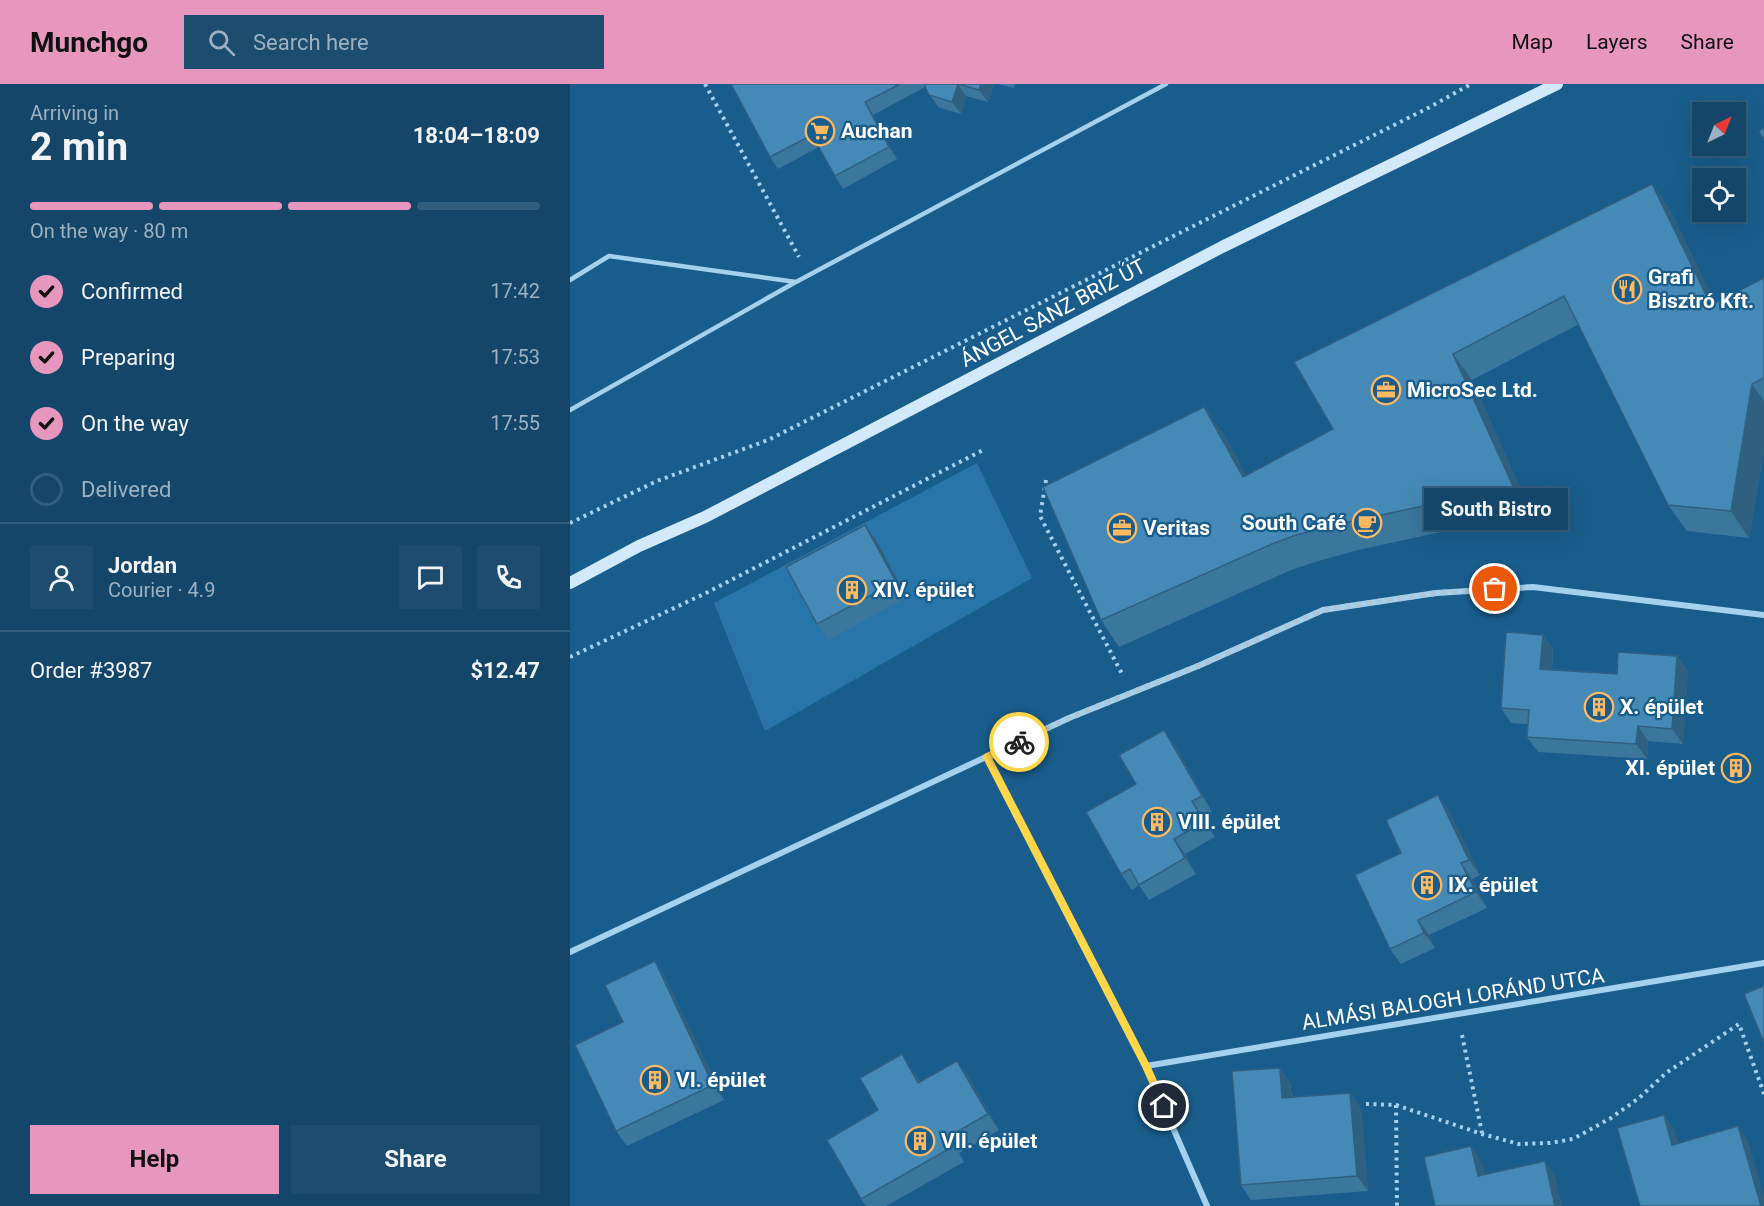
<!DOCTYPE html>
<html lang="en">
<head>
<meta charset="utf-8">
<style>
	:root { --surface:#134669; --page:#1c4d6f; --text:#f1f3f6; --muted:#9db1c0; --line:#325e7d; --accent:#e797bd }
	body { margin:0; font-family:Roboto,sans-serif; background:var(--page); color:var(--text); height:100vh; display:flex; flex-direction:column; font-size:22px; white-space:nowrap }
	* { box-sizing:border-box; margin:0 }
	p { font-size:20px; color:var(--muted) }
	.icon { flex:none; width:33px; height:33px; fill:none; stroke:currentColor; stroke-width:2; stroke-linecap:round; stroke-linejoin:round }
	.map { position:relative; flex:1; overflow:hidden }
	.sheet { display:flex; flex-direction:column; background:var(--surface); width:570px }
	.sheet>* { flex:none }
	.needle { width:39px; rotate:43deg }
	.controls { position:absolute; left:1122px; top:18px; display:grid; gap:12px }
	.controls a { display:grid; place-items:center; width:54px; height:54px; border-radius:0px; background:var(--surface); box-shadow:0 6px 24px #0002,0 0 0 2px var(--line); font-size:30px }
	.pin { position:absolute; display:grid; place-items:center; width:51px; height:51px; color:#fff; margin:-26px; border:3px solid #fff; border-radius:50%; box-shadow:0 2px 6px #0007 }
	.courier { position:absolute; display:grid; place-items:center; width:60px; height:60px; margin:-30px; border:4px solid #ffd54a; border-radius:50%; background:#fff; color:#222; box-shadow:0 2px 8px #0007 }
	.bubble { position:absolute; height:42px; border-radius:0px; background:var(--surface); box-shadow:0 6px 24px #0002,0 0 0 2px var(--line); font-size:20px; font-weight:700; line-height:42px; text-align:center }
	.headline em { font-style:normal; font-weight:700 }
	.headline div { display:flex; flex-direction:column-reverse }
	.headline { display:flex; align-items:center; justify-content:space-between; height:102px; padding:0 30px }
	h1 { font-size:39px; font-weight:700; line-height:45px }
	.bar { display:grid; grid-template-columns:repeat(4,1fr); gap:9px 6px; align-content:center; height:72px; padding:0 30px }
	.bar i { height:8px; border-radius:4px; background:var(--line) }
	.bar .selected { background:var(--accent) }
	.bar p { grid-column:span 4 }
	.line { display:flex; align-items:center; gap:15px; padding:0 30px; border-top:2px solid var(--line) }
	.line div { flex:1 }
	.round { display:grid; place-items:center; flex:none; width:63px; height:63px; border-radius:0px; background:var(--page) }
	ol { padding:0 30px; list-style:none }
	li { display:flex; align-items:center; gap:18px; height:66px }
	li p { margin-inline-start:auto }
	li .icon { padding:6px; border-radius:50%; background:var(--accent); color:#111; stroke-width:4 }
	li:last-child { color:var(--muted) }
	li i { width:33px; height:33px; border:3px solid var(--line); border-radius:50% }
	.action { display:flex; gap:12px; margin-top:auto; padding:12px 30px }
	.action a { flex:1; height:69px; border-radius:0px; background:var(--accent); color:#111; font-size:24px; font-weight:700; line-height:69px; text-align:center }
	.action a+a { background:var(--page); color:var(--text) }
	header { display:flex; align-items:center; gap:36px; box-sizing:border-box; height:84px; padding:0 30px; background:var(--accent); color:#111 }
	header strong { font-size:28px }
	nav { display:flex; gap:33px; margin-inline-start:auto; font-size:21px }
	.search { width:420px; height:54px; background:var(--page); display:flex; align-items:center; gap:15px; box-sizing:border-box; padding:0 21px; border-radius:0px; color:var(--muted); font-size:22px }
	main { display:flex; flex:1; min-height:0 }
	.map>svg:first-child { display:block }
</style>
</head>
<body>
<header>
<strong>Munchgo</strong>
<div class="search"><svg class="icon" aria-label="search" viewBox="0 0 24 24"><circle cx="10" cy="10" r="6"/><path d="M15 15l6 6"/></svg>Search here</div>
<nav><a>Map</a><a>Layers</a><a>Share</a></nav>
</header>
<main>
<section class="sheet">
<div class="headline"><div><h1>2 min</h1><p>Arriving in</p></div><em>18:04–18:09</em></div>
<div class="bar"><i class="selected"></i><i class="selected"></i><i class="selected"></i><i></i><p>On the way · 80 m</p></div>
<ol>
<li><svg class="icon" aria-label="check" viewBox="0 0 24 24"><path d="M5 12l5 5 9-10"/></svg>Confirmed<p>17:42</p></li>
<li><svg class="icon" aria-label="check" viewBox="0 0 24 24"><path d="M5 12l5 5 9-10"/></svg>Preparing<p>17:53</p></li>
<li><svg class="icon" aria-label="check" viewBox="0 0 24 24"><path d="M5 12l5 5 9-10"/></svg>On the way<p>17:55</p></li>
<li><i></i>Delivered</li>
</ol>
<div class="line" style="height:108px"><a class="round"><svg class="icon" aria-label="person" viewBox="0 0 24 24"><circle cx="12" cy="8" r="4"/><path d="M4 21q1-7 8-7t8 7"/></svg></a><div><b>Jordan</b><p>Courier · 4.9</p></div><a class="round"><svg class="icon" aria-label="chat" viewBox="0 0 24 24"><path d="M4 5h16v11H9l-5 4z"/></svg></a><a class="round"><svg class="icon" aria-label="phone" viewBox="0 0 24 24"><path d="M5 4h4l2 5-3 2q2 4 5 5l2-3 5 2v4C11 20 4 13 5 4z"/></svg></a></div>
<div class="line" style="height:78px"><div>Order #3987</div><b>$12.47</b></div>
<div class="action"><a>Help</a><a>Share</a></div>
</section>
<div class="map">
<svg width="1194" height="1122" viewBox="0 0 1194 1122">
	<rect width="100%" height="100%" fill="#195d8c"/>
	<path fill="#2876a9" d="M 407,379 L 462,494 L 195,647 L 144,519 Z"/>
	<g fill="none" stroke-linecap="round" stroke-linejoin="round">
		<g stroke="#a4d1ee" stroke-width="4" stroke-dasharray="3 4.5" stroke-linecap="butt">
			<path d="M 135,0 L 229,173"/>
			<path d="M 476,396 L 470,432 L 552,590"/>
			<path d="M 0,439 L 87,397 L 198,356 L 860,23 L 901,0"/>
			<path d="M 0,573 L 136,509 L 415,365"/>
			<path d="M 892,951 L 912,1049"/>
			<path d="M 796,1020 L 826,1021 L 912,1050 L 949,1060 L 980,1059 L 1003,1055 L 1041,1034 L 1069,1014 L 1096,989 L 1169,940 L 1194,1010"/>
			<path d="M 826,1021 L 827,1122"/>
		</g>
		<g stroke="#a4d1ee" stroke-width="4.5">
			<path d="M 0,196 L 39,172 L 226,198 L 596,0"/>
			<path d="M 0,326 L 224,199"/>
		</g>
		<g stroke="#a4d1ee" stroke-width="6">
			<path d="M 417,673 L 576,982 L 637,1122"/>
			<path d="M 0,868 L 499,634 L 628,582 L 753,526 L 866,509 L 963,503 L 1194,531"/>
			<path d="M 576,982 L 1194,879"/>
		</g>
		<path stroke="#d1e9fa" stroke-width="12" d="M 0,499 L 69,462 L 135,433 L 652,163 L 987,0"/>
	</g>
	<g fill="#3b769d">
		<path d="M 161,0 L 424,0 L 418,18 L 396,12 L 391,30 L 368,23 L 355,3 L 303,31 L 327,75 L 273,105 L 265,92 L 249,63 L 208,85 L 200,73 Z"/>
		<path d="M 428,0 L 445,0 L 444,4 Z"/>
		<path d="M 1082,100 L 1100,126 L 1145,219 L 1194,194 L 1194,366 L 1179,454 L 1117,447 L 1098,421 L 1009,240 L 902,296 L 965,437 L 885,445 L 788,466 L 745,478 L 721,486 L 549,563 L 531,536 L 653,349 L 676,392 L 763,345 Z"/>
		<path d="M 306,456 L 337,513 L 258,556 L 247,540 Z"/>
		<path d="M 973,551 L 983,565 L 982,585 L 1047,590 L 1107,572 L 1118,587 L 1113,660 L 1078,657 L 1077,675 L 968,668 L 957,653 L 958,640 L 941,639 L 931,624 Z"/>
		<path d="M 605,661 L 642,728 L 633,733 L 645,753 L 615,770 L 626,790 L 579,816 L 569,801 L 562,806 L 551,790 Z"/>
		<path d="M 868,711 L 879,727 L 910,791 L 902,795 L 917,824 L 859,851 L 865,864 L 831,880 L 820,865 L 831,769 Z"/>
		<path d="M 85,877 L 95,893 L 154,1016 L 57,1062 L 46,1047 L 53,938 Z"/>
		<path d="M 332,970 L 342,986 L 350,998 L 387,977 L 398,992 L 429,1046 L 389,1069 L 394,1078 L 316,1122 L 296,1122 L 291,1115 L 308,1026 Z"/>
		<path d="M 710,984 L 720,999 L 722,1013 L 780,1009 L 791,1025 L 798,1107 L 681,1116 L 671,1101 Z"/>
	</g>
	<g fill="#306080">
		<path d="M 388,0 L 396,12 L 391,30 L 382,18 Z"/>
		<path d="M 411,0 L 424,0 L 418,18 L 409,6 Z"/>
		<path d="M 295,18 L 303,31 L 327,75 L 319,63 Z"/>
		<path d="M 1082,100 L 1100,126 L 1159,247 L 1141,221 Z"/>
		<path d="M 883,270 L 902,296 L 965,437 L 947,411 Z"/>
		<path d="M 1182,300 L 1194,317 L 1194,366 L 1179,454 L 1161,427 Z"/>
		<path d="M 634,323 L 653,349 L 691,420 L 673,393 Z"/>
		<path d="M 295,441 L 306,456 L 337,513 L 326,498 Z"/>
		<path d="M 973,551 L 983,565 L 981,600 L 970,585 Z"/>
		<path d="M 1107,572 L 1118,587 L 1113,660 L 1102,645 Z"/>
		<path d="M 1068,642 L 1078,657 L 1077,675 L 1066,660 Z"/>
		<path d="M 594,646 L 605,661 L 642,728 L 632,712 Z"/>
		<path d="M 868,711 L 879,727 L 910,791 L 899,776 Z"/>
		<path d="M 622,717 L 633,733 L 645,753 L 634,738 Z"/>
		<path d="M 604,755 L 615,770 L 626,790 L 615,774 Z"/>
		<path d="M 891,779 L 902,795 L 917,824 L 906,808 Z"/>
		<path d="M 848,836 L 859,851 L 865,864 L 854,849 Z"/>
		<path d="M 85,877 L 95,893 L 154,1016 L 143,1001 Z"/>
		<path d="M 332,970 L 342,986 L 359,1015 L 348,999 Z"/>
		<path d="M 387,977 L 398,992 L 429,1046 L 418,1030 Z"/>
		<path d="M 710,984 L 720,999 L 723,1030 L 712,1014 Z"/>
		<path d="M 780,1009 L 791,1025 L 798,1107 L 787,1092 Z"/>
		<path d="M 1094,1031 L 1105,1047 L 1113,1076 L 1102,1061 Z"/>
		<path d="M 1168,1042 L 1178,1057 L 1194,1110 L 1194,1122 L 1191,1122 Z"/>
		<path d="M 901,1062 L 912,1078 L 919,1108 L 908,1092 Z"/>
		<path d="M 975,1077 L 985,1092 L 992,1122 L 985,1122 Z"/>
	</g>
	<g fill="#4589b7" stroke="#306080" stroke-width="1.5">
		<path d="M 161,0 L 330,0 L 295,18 L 319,63 L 265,92 L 242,51 L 200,73 Z"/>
		<path d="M 354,0 L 411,0 L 409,6 L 388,0 L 382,18 L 359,11 Z"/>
		<path d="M 1194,44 L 1194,56 L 1189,47 Z"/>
		<path d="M 1082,100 L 1141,221 L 1194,194 L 1194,294 L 1182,300 L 1161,427 L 1098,421 L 994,212 L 883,270 L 947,411 L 867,419 L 769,440 L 726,451 L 702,460 L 531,536 L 473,403 L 634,323 L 673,393 L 763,345 L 724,278 Z"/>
		<path d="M 295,441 L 326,498 L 247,540 L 216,483 Z"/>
		<path d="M 936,548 L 973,551 L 970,585 L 1047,590 L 1048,568 L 1107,572 L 1102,645 L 1068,642 L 1066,660 L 957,653 L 959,626 L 931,624 Z"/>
		<path d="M 594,646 L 632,712 L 622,717 L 634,738 L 604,755 L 615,774 L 569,801 L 560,785 L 551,790 L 516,728 L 566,700 L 549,671 Z"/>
		<path d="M 868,711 L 899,776 L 891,779 L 906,808 L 848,836 L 854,849 L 820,865 L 785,791 L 831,769 L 816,736 Z"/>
		<path d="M 85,877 L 143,1001 L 46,1047 L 5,961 L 53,938 L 35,901 Z"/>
		<path d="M 1194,902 L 1194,959 L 1174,910 Z"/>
		<path d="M 332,970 L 348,999 L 387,977 L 418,1030 L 378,1053 L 384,1062 L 291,1115 L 257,1056 L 308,1026 L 290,994 Z"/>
		<path d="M 710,984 L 712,1014 L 780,1009 L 787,1092 L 671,1101 L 662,987 Z"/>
		<path d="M 1094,1031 L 1102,1061 L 1168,1042 L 1191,1122 L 1070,1122 L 1047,1044 Z"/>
		<path d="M 901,1062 L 908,1092 L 975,1077 L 985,1122 L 865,1122 L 854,1073 Z"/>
	</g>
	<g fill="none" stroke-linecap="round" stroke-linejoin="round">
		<path stroke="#aec6d7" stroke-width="6" stroke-dasharray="0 10.8" d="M 449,658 L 499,634 L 628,582 L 753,526 L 866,509 L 925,505"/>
		<path stroke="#ffd54a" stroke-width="8" d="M 449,658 L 417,673 L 576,982 L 594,1022"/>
	</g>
	<defs>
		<g id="supermarket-ring" transform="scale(1.5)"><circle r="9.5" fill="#195d8c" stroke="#ffb961" stroke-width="1.5"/><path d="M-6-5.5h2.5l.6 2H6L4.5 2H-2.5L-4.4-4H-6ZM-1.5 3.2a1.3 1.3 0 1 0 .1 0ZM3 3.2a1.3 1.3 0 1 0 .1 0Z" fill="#ffb961"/></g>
		<g id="restaurant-ring" transform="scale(1.5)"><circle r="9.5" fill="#195d8c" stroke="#ffb961" stroke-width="1.5"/><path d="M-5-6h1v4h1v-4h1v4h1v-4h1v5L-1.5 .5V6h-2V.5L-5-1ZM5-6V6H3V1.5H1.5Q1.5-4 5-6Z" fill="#ffb961"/></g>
		<g id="office-ring" transform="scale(1.5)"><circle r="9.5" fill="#195d8c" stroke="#ffb961" stroke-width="1.5"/><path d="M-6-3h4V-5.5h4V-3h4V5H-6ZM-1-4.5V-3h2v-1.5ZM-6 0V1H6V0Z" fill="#ffb961"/></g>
		<g id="cafe-ring" transform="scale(1.5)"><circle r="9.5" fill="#195d8c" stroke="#ffb961" stroke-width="1.5"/><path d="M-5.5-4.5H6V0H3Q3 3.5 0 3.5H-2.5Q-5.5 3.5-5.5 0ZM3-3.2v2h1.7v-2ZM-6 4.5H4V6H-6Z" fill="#ffb961"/></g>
		<g id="building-ring" transform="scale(1.5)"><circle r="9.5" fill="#195d8c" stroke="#ffb961" stroke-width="1.5"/><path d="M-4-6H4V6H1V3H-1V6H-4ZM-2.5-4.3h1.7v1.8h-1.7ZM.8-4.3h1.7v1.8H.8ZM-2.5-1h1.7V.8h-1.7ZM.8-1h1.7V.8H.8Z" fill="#ffb961"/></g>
	</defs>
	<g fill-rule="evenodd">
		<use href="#supermarket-ring" x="250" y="47"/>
		<use href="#restaurant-ring" x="1057" y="205"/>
		<use href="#office-ring" x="816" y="306"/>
		<use href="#cafe-ring" x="797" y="439"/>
		<use href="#office-ring" x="552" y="444"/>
		<use href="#building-ring" x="282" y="506"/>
		<use href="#building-ring" x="1029" y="623"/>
		<use href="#building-ring" x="1166" y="684"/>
		<use href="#building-ring" x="587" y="738"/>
		<use href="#building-ring" x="857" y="801"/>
		<use href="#building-ring" x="85" y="996"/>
		<use href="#building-ring" x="350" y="1057"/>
	</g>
	<g text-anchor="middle" stroke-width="4.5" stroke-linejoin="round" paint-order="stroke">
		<g font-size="21" font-weight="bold" fill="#fff" stroke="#195d8c" text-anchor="start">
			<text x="271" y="54">Auchan</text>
			<text x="1078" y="200">Grafi<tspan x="1078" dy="24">Bisztró Kft.</tspan></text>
			<text x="837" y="313">MicroSec Ltd.</text>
			<text x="776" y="446" text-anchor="end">South Café</text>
			<text x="573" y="451">Veritas</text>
			<text x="303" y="513">XIV. épület</text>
			<text x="1050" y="630">X. épület</text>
			<text x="1145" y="691" text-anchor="end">XI. épület</text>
			<text x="608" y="745">VIII. épület</text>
			<text x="878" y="808">IX. épület</text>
			<text x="106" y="1003">VI. épület</text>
			<text x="371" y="1064">VII. épület</text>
		</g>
		<g font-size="21" fill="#fff" stroke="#195d8c">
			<text transform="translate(483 229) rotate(-28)" y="7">ÁNGEL SANZ BRIZ ÚT</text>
			<text transform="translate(883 915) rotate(-9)" y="7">ALMÁSI BALOGH LORÁND UTCA</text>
		</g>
	</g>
</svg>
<div class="controls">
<a><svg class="needle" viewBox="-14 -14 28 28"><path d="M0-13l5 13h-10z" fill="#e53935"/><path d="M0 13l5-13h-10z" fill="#9db1c0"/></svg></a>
<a><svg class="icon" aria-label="locate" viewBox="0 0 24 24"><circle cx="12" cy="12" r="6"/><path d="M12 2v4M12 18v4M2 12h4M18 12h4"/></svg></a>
</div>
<div class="pin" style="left:925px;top:505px;background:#ea580c"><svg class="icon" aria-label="bag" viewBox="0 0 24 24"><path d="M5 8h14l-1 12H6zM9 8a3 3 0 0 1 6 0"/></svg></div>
<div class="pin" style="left:594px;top:1022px;background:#1f2937"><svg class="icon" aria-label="home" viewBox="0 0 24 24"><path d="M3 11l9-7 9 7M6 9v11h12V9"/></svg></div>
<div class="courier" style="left:449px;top:658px"><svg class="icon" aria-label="bike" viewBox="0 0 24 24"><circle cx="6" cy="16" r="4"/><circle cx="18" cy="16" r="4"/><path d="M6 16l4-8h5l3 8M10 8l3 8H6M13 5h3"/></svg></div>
<div class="bubble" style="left:854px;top:404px;width:144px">South Bistro</div>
</div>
</main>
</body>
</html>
